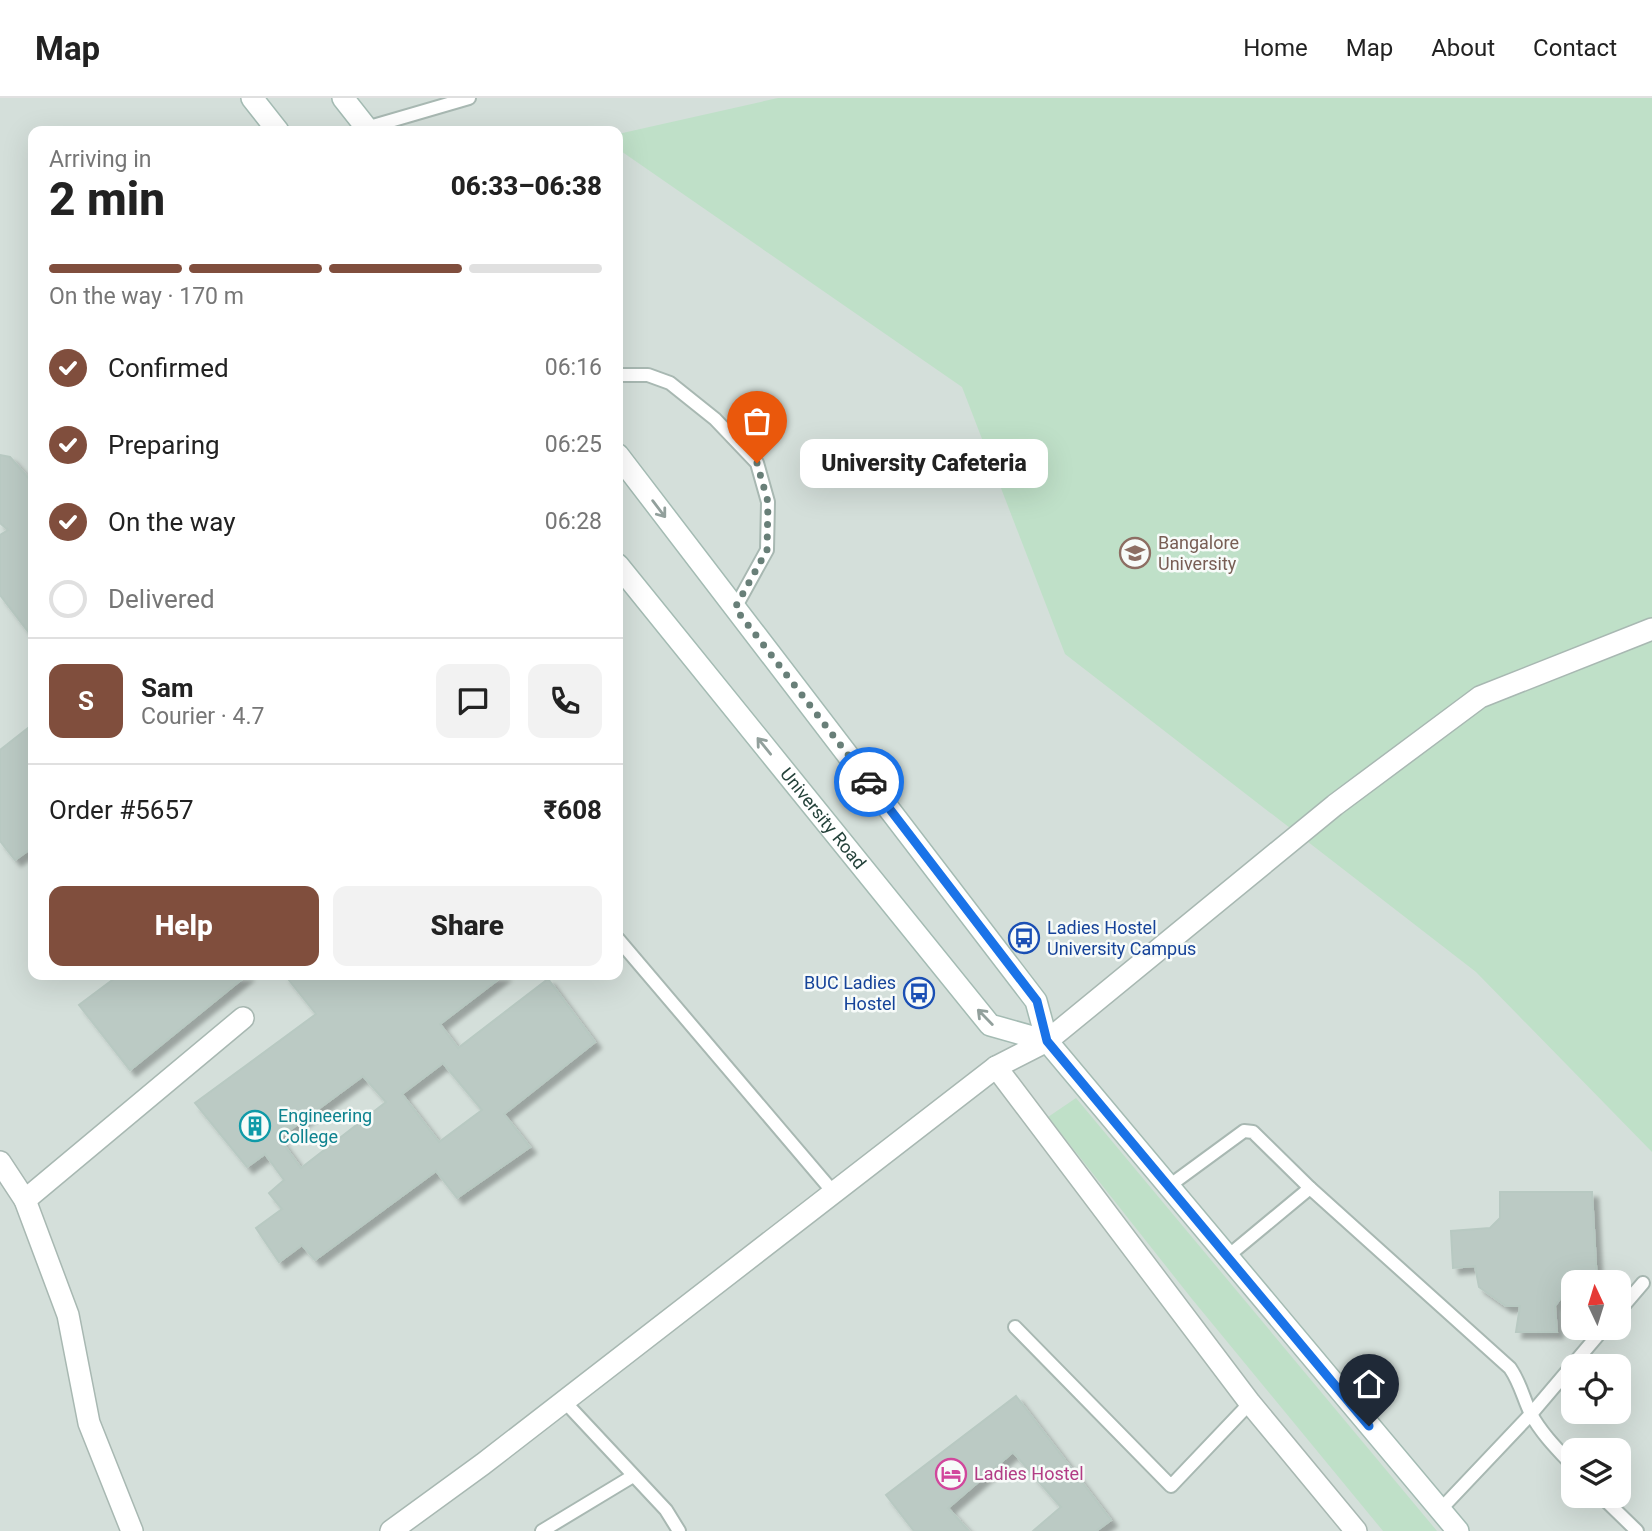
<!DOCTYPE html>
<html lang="en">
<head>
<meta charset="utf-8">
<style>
	:root { --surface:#fff; --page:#f2f2f2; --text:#222; --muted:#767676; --line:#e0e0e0; --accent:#804e3d }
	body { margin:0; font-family:Roboto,sans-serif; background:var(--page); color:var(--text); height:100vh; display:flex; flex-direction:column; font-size:26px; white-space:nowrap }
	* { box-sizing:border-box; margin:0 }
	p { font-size:23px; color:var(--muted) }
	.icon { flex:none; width:38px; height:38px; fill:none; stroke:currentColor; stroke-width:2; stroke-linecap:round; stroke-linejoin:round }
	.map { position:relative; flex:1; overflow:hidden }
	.drawer { position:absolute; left:28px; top:28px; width:595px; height:854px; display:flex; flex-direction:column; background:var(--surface); border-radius:14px; box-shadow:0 7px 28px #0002 }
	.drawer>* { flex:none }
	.needle { width:46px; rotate:356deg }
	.tools { position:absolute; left:1561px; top:1172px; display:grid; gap:14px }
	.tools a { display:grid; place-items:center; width:70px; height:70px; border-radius:14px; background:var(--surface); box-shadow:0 7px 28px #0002; font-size:35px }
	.pin { position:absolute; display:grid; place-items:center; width:60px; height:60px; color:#fff; margin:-72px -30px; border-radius:50% 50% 50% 0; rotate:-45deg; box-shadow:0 0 7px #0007 }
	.pin .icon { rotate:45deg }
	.courier { position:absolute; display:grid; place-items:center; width:70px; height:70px; margin:-35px; border:5px solid #1a73e8; border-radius:50%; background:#fff; color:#222; box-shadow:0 2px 9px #0007 }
	.bubble { position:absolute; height:49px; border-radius:14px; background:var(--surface); box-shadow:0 7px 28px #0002; font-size:23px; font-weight:800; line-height:49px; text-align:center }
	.headline em { font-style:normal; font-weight:800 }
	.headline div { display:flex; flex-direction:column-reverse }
	.headline { display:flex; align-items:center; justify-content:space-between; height:119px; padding:0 21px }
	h1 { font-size:46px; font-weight:800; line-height:52px }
	.bar { display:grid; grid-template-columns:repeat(4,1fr); gap:10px 7px; align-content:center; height:84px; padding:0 21px }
	.bar i { height:9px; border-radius:5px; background:var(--line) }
	.bar .selected { background:var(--accent) }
	.bar p { grid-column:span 4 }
	.line { display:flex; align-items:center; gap:18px; padding:0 21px; border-top:2px solid var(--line) }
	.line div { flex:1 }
	.round { display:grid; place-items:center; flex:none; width:74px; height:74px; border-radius:14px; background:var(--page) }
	ol { padding:0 21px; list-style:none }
	li { display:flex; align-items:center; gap:21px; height:77px }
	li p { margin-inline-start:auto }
	li .icon { padding:7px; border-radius:50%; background:var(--accent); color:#fff; stroke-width:4 }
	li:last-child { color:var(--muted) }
	li i { width:38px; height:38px; border:4px solid var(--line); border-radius:50% }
	.button { display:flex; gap:14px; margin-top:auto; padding:14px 21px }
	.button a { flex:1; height:80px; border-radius:14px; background:var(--accent); color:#fff; font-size:28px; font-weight:800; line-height:80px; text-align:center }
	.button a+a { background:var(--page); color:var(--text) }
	header { display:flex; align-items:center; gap:42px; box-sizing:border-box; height:98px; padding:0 35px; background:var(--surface); border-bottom:2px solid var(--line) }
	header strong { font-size:33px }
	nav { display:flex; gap:38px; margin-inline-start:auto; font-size:24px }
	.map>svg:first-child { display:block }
</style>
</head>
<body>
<header>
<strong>Map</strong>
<nav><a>Home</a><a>Map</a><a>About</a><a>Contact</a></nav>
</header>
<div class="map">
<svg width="1652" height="1433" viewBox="0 0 1652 1433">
	<defs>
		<filter id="shadow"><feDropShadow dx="6" dy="6" stdDeviation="2" flood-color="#0004"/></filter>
	</defs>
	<rect width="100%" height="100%" fill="#e6efeb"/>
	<path fill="#d4dfda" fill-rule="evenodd" d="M 0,0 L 1652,0 L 1652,1433 L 0,1433 ZM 33,33 L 618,33 L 618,877 L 33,877 ZM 1573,1185 L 1619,1185 L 1619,1230 L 1573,1230 ZM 1573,1269 L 1619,1269 L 1619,1314 L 1573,1314 ZM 1573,1353 L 1619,1353 L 1619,1398 L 1573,1398 Z"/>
	<g fill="#bfe0c8">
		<path d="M 778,0 L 1652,0 L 1652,1054 L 1476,874 L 1065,556 L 962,289 L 618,51 L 618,36 Z"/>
		<path d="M 1076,1000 L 1437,1433 L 1383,1433 L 1192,1201 L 1048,1019 Z"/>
	</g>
	<g fill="#bbcac4" stroke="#b8c9c2" stroke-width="2" fill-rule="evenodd" filter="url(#shadow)">
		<path d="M 0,357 L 10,359 L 32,384 L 30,394 L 33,398 L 33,540 L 0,497 L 0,437 L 8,432 L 0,425 Z"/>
		<path d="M 33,626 L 33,749 L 15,762 L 0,743 L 0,652 Z"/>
		<path d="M 119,877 L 247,877 L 130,972 L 79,907 Z"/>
		<path d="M 285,877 L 504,877 L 440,926 L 458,950 L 548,881 L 595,944 L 504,1016 L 530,1049 L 457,1100 L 436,1073 L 315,1162 L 302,1147 L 279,1164 L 256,1130 L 282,1111 L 269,1095 L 284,1082 L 265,1056 L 247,1069 L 195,1005 L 316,916 ZM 443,965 L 482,1012 L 439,1044 L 402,996 ZM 363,978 L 386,1004 L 301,1070 L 279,1040 Z"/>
		<path d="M 1500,1094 L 1592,1094 L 1597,1185 L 1573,1185 L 1573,1191 L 1567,1191 L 1555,1208 L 1557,1234 L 1516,1234 L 1520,1208 L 1506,1208 L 1479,1189 L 1475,1168 L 1453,1170 L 1451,1133 L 1490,1130 L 1500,1120 Z"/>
		<path d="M 1016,1298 L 1111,1422 L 1096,1433 L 1033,1433 L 1061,1409 L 1013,1354 L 948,1410 L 969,1433 L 914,1433 L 886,1397 Z"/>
	</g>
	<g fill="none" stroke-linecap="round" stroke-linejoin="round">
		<g stroke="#a8b8b2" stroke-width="16">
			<g id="service">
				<path d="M 363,33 L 366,30 L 469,0"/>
				<path d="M 618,277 L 648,277 L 670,285 L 715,321 L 757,365 L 768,404 L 767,452 L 735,510"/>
				<path d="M 618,841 L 834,1095"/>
				<path d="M 1169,1088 L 1244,1033 L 1253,1034 L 1310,1090 L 1228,1158"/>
				<path d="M 1310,1090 L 1510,1270 C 1521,1286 1523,1300 1531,1316 C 1541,1335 1558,1352 1573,1368"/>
				<path d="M 1619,1213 L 1643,1185"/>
				<path d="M 1015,1229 L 1171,1388 L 1250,1305"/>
				<path d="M 564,1303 L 666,1412 L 679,1433"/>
				<path d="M 1601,1398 L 1637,1433"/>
				<path d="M 1440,1412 L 1531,1316 L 1604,1230"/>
				<path d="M 542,1433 L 633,1378"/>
			</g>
		</g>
		<g stroke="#a8b8b2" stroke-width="24">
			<g id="minor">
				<path d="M 1047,943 L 1335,707 L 1480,599 L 1652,531"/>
				<path d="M 0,1064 L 25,1102 L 68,1217 L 89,1325 L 132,1433"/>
				<path d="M 25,1102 L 243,920"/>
			</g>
		</g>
		<g stroke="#a8b8b2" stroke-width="24">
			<g id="tertiary">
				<path d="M 996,969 L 1250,1305 L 1356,1433"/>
				<path d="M 391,1433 L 483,1366 L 996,969 L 1047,943"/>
			</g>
		</g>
		<g stroke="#a4bbb3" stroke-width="24">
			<g id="secondary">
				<path d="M 252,0 L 278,33"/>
				<path d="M 343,0 L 369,33"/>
				<path d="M 618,357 L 1036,903 L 1047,943 L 1458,1433"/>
				<path id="s1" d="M 618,467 L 990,927 L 1047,943"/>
			</g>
		</g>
		<use href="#service" stroke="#fff" stroke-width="12"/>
		<use href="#minor" stroke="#fff" stroke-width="21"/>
		<use href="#tertiary" stroke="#fff" stroke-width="21"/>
		<use href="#secondary" stroke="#fff" stroke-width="21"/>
	</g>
	<defs><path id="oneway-shaft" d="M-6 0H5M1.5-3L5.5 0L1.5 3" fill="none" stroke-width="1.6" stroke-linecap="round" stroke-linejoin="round" transform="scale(1.75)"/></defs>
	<g stroke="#92a09c">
		<use href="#oneway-shaft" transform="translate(659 411) rotate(53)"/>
		<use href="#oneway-shaft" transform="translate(764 648) rotate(-129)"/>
		<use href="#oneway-shaft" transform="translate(985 919) rotate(-134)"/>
	</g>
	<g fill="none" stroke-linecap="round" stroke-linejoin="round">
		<path stroke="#687f78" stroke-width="7" stroke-dasharray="0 12.6" d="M 757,365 L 768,404 L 767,452 L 735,510 L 869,684"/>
		<path stroke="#1a73e8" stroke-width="9" d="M 869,684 L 1037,903 L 1047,943 L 1369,1328"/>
	</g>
	<defs>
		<g id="university-ring" transform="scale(1.575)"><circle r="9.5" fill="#f7fbf9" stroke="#8d6e63" stroke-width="1.5"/><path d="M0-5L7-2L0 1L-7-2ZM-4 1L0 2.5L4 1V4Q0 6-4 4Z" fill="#8d6e63"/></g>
		<g id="bus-ring" transform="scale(1.575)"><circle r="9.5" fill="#f7fbf9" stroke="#1a4fb4" stroke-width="1.5"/><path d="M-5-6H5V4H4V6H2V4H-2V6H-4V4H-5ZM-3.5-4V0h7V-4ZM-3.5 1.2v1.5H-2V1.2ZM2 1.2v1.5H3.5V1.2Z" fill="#1a4fb4"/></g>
		<g id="building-ring" transform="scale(1.575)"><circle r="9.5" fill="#f7fbf9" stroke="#0f9aa8" stroke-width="1.5"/><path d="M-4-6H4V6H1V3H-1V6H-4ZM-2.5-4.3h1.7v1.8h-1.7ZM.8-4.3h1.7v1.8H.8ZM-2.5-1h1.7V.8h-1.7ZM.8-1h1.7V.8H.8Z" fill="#0f9aa8"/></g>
		<g id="hotel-ring" transform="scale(1.575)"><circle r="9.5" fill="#f7fbf9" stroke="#d1479c" stroke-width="1.5"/><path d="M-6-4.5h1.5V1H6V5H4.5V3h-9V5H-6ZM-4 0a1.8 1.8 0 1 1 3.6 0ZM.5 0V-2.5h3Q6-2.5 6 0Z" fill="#d1479c"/></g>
	</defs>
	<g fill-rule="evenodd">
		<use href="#university-ring" x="1135" y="455"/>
		<use href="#bus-ring" x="1024" y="840"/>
		<use href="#bus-ring" x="919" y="895"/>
		<use href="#building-ring" x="255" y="1028"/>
		<use href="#hotel-ring" x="951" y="1376"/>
	</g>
	<g text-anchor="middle" stroke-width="5" stroke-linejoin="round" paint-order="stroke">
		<g font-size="18" fill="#785e54" stroke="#f7fbf9" text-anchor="start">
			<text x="1158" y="451">Bangalore<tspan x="1158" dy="21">University</tspan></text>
		</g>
		<g font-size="18" fill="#24423a" stroke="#f7fbf9">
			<text dy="6" stroke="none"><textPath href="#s1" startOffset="326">University Road</textPath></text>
		</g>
		<g font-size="18" fill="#164399" stroke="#f7fbf9" text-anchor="start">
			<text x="1047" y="836">Ladies Hostel<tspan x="1047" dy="21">University Campus</tspan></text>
			<text x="896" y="891" text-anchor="end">BUC Ladies<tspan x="896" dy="21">Hostel</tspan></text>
		</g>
		<g font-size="18" fill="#0d838f" stroke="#f7fbf9" text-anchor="start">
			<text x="278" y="1024">Engineering<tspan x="278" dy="21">College</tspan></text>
		</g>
		<g font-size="18" fill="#b23c85" stroke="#f7fbf9" text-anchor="start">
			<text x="974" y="1382">Ladies Hostel</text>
		</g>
	</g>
</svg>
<div class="tools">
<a><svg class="needle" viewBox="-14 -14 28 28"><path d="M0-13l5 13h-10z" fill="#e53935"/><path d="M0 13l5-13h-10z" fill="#767676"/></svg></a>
<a><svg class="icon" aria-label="locate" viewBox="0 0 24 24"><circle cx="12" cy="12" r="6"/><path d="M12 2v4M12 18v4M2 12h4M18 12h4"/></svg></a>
<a><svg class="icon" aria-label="layers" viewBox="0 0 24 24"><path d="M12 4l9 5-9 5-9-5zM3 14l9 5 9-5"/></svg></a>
</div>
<div class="pin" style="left:757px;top:365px;background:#ea580c"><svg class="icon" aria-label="bag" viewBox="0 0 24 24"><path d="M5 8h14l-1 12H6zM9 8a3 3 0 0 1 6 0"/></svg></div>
<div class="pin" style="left:1369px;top:1328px;background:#1f2937"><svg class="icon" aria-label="home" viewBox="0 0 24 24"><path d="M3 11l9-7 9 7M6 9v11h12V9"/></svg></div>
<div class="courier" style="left:869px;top:684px"><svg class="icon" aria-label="car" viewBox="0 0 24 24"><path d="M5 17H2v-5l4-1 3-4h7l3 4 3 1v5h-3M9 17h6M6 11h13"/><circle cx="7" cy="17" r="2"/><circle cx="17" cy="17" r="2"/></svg></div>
<div class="bubble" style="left:800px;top:341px;width:248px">University Cafeteria</div>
<section class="drawer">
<div class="headline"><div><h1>2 min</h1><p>Arriving in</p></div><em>06:33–06:38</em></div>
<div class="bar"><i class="selected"></i><i class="selected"></i><i class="selected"></i><i></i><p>On the way · 170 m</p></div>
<ol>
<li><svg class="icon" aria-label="check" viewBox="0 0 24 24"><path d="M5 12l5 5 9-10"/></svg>Confirmed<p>06:16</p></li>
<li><svg class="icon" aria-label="check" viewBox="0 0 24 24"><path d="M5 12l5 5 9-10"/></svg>Preparing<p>06:25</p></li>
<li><svg class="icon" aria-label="check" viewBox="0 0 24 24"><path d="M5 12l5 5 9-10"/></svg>On the way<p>06:28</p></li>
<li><i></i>Delivered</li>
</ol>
<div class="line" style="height:126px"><b class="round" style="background:var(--accent);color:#fff">S</b><div><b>Sam</b><p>Courier · 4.7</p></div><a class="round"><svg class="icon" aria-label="chat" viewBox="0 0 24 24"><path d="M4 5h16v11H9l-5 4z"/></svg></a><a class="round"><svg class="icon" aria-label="phone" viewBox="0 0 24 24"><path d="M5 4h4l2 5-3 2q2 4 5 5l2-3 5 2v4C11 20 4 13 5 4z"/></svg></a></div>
<div class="line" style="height:91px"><div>Order #5657</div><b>₹608</b></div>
<div class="button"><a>Help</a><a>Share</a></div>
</section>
</div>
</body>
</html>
